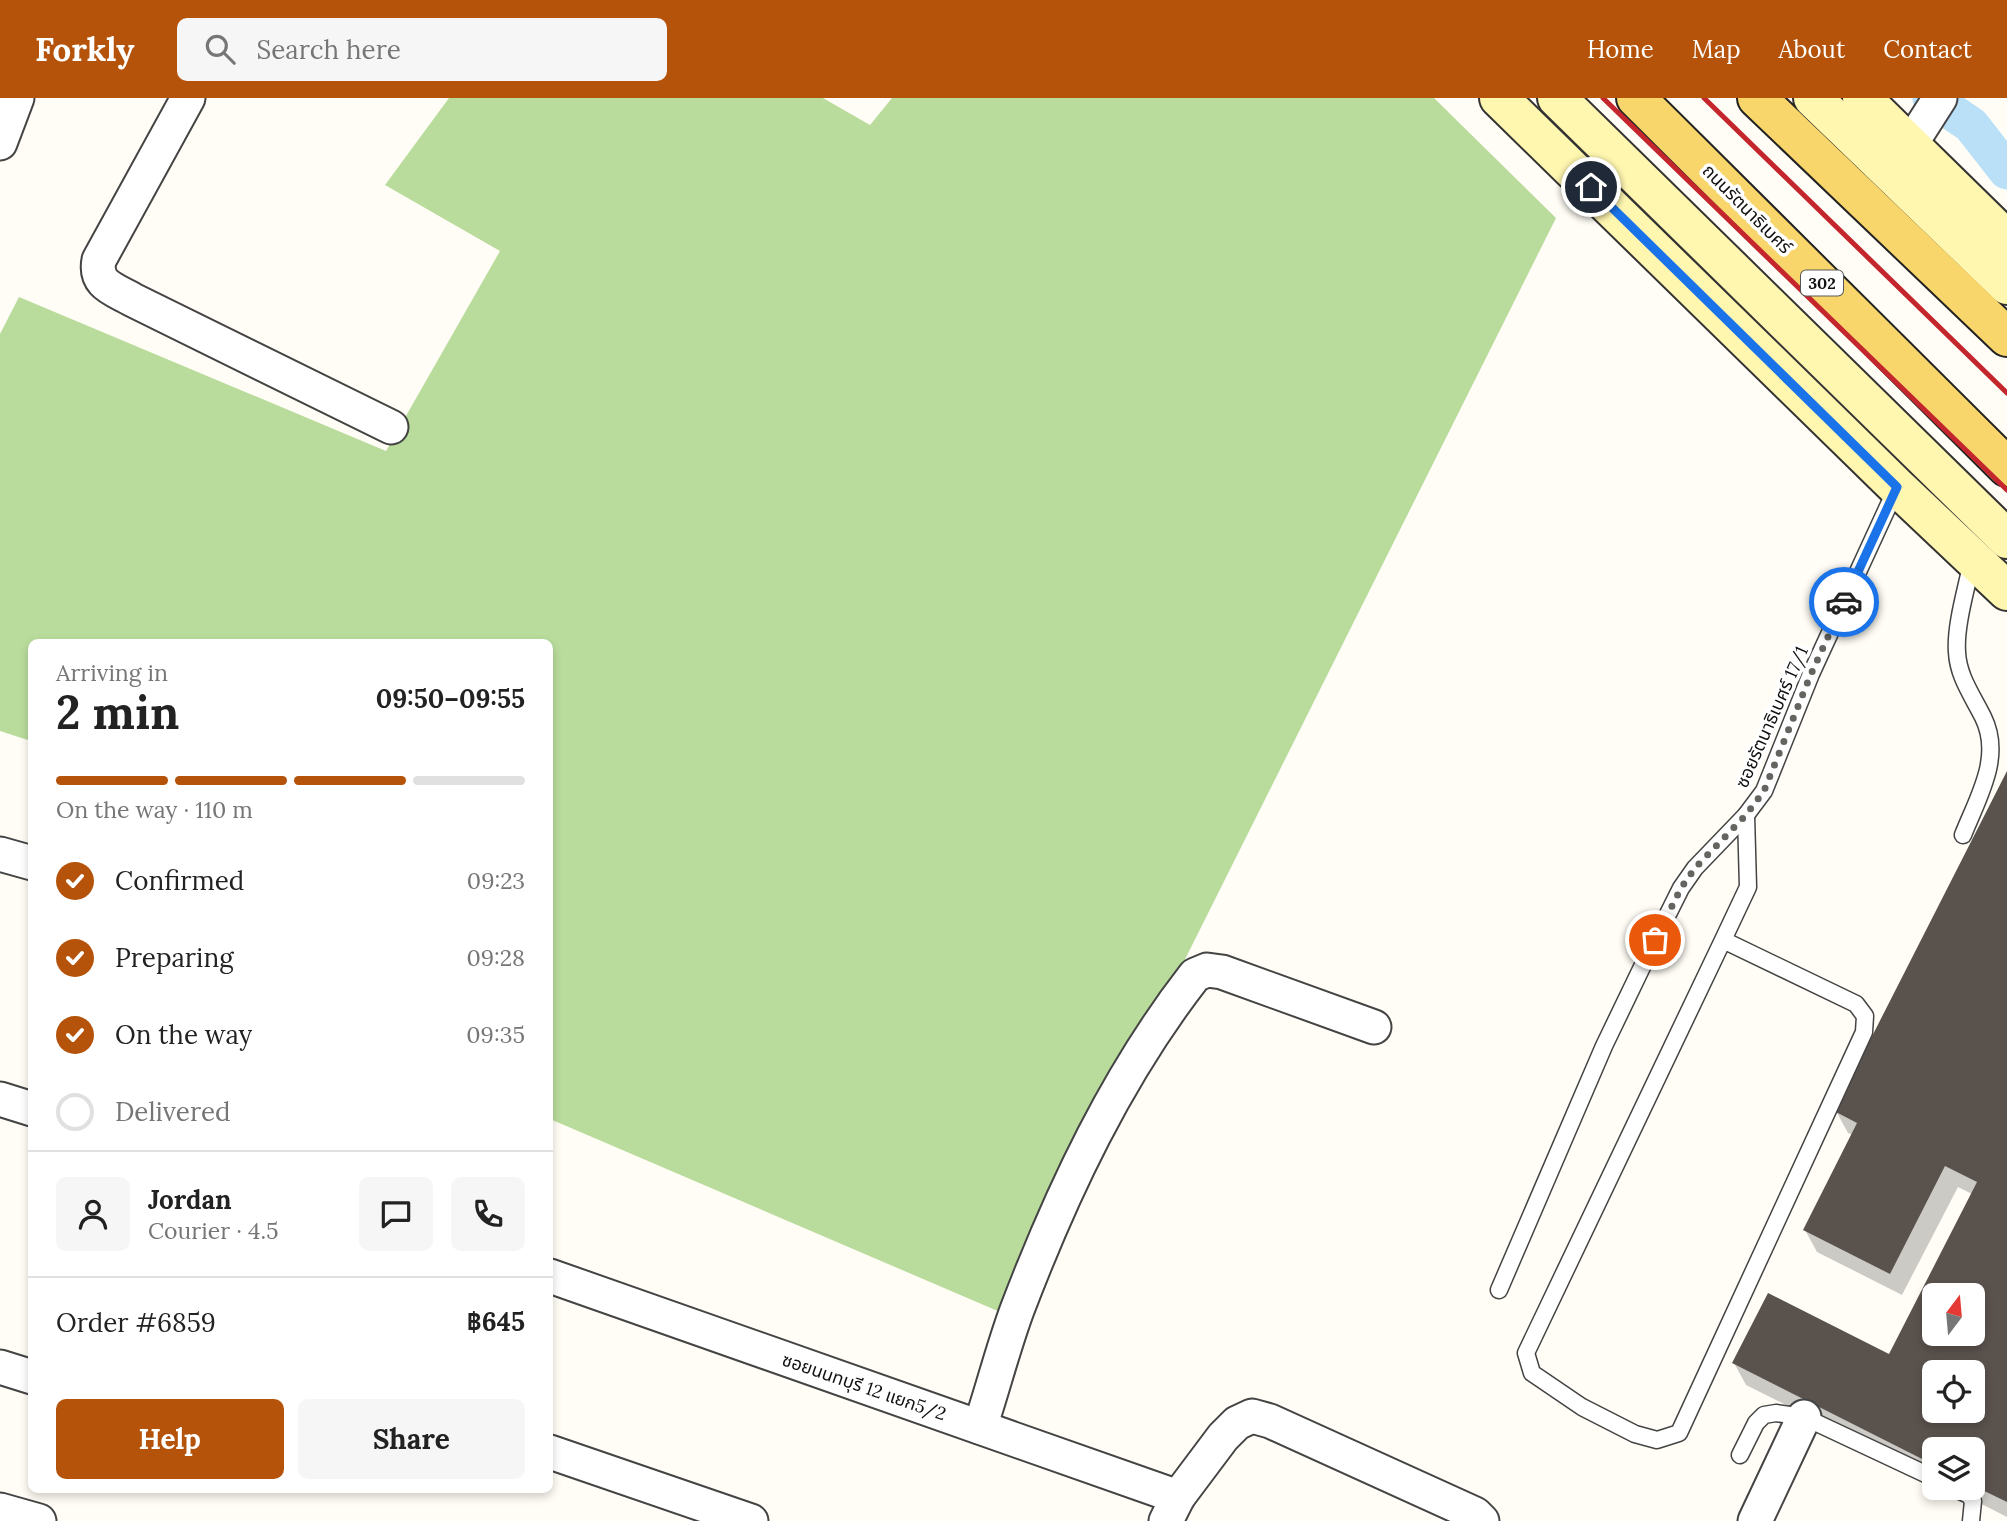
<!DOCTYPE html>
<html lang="en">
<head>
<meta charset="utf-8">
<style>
	:root { --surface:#fff; --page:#f6f6f6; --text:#222; --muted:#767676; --line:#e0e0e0; --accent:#b45309 }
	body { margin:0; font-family:Lora,"Noto Sans Thai",serif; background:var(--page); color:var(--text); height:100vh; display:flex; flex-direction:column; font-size:26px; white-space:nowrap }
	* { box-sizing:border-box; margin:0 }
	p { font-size:23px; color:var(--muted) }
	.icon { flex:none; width:38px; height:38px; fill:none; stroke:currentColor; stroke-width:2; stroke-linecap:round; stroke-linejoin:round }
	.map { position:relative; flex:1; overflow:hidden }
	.drawer { position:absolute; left:28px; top:541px; width:525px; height:854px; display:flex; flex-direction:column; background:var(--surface); border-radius:10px; box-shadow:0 4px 10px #0003 }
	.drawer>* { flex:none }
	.needle { width:46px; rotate:16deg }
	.controls { position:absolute; left:1922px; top:1185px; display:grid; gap:14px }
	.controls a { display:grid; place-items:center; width:63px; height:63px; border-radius:10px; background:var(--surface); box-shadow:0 4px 10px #0003; font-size:35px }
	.pin { position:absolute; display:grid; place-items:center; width:60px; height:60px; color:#fff; margin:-30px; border:4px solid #fff; border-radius:50%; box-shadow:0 2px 7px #0007 }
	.courier { position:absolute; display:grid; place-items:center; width:70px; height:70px; margin:-35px; border:5px solid #1a73e8; border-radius:50%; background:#fff; color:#222; box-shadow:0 2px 9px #0007 }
	.headline em { font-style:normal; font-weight:800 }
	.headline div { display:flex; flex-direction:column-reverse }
	.headline { display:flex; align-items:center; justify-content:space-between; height:119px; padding:0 28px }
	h1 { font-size:46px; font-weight:800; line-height:52px }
	.bar { display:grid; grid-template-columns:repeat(4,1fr); gap:10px 7px; align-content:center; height:84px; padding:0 28px }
	.bar i { height:9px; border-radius:5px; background:var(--line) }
	.bar .on { background:var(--accent) }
	.bar p { grid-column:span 4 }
	.line { display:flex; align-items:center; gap:18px; padding:0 28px; border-top:2px solid var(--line) }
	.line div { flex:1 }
	.round { display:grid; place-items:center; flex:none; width:74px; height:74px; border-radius:10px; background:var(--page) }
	ol { padding:0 28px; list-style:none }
	li { display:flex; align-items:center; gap:21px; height:77px }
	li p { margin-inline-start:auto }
	li .icon { padding:7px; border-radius:50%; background:var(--accent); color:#fff; stroke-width:4 }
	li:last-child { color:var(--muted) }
	li i { width:38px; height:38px; border:4px solid var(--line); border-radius:50% }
	.action { display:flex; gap:14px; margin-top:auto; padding:14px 28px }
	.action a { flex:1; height:80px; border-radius:10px; background:var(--accent); color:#fff; font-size:28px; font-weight:800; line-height:80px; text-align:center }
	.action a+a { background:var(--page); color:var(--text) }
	header { display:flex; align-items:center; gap:42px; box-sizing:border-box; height:98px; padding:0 35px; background:var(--accent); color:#fff }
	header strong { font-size:33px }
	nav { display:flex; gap:38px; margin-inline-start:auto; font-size:24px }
	.search { width:490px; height:63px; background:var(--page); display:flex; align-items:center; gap:18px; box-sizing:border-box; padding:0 24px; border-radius:10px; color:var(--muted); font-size:26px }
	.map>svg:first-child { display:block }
</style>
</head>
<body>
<header>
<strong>Forkly</strong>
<div class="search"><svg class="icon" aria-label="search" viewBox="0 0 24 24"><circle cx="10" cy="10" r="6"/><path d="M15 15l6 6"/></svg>Search here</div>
<nav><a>Home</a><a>Map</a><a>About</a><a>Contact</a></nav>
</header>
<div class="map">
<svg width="2007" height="1423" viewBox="0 0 2007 1423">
	<rect width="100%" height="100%" fill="#fffdf5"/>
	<path fill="#b9dc9c" d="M 449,0 L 823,0 L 870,27 L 892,0 L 1434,0 L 1556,120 L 1007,1217 L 550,1021 L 550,544 L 32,544 L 31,643 L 0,633 L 0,236 L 19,199 L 386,353 L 500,153 L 385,87 Z"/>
	<path fill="#0003" fill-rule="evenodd" d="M 2007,677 L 2007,1419 L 1950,1390 L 1972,1390 L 1972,1351 L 1934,1351 L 1934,1381 L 1746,1287 L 1734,1265 L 1890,1258 L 1972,1096 L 1958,1089 L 1902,1197 L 1817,1154 L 1805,1132 L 1853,1037 L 1848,1035 L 1836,1013 ZM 1934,1197 L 1972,1197 L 1972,1236 L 1934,1236 ZM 1934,1274 L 1972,1274 L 1972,1312 L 1934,1312 Z"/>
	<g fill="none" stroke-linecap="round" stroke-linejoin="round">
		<path stroke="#b9e0f7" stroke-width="37" d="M 1931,0 L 1971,27 L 2007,73"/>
	</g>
	<path fill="#5a524d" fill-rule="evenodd" d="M 2007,673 L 2007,1404 L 1972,1387 L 1972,1351 L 1934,1351 L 1934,1367 L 1732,1265 L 1768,1195 L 1889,1256 L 1977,1084 L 1945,1068 L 1890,1176 L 1803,1132 L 1857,1025 L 1834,1013 ZM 1934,1197 L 1972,1197 L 1972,1236 L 1934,1236 ZM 1934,1274 L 1972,1274 L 1972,1312 L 1934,1312 Z"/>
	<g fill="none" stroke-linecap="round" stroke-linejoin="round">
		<g stroke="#444" stroke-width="19">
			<g id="lane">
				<path d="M 1963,737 C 1978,699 2003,659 1983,619 C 1972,597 1958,578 1957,554 C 1955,527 1967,489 1972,463"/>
				<path d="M 1723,842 L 1856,906 L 1865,918 L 1864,934 L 1679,1335 L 1657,1342 L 1635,1336 L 1582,1309 L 1532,1275 L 1526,1255 L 1723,842 L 1748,789 L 1746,717"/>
				<path d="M 1499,1192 L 1604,948 L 1655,842 L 1681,790 L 1695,770 L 1746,717 L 1764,693 L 1811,576 L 1897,389"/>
				<path d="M 1740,1357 L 1756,1325 L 1764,1317 L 1776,1315 L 1804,1319 L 1934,1380"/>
				<path d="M 1953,1390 L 1969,1397 L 1973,1403 L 1971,1423"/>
			</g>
		</g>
		<g stroke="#444" stroke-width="37">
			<g id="street">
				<path d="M 188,0 L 99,162 C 94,187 114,191 133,202 L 391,329"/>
				<path d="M 0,45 L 17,0"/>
				<path d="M 1910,47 L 1940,0"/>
				<path d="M 0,756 L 32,765"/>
				<path d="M 0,1001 L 32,1011"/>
				<path d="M 550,1178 L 1178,1399"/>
				<path d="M 0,1269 L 32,1279"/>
				<path d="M 980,1329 C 993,1290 1003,1250 1017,1212 C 1062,1094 1117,977 1195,877 L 1207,872 L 1222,874 L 1374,929"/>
				<path d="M 550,1354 L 751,1423"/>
				<path d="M 0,1412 L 39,1423"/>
				<path d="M 1166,1423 L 1178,1399 L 1223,1339 L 1237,1325 L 1252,1318 L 1270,1323 L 1475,1416 L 1482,1423"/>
				<path d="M 1755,1423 L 1804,1319"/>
			</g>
		</g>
		<g stroke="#333" stroke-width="42">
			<g id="secondary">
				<path d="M 1499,0 L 1897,389 L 2007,493"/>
				<path d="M 1557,0 L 2007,441"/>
				<path d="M 1813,0 L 2007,187"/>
				<path d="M 1862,0 L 2007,142"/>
			</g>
		</g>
		<g stroke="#222" stroke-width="42">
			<g id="primary">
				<path d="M 1636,0 L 2007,369"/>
				<path d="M 1757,0 L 2007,239"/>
			</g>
		</g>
		<use href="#lane" stroke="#fff" stroke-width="16"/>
		<use href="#street" stroke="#fff" stroke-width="33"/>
		<use href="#secondary" stroke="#fff6b0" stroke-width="38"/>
		<use href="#primary" stroke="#f9d66b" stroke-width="38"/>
		<g stroke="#c4262e" stroke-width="5">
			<path d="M 1603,0 L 2007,392"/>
			<path d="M 1704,0 L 2007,295"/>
		</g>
	</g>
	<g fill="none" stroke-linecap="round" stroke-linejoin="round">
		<path stroke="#646461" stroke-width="7" stroke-dasharray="0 12.6" d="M 1655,842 L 1681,790 L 1695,770 L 1746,717 L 1764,693 L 1811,576 L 1844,504"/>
		<path stroke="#1a73e8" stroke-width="9" d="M 1591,89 L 1897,389 L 1844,504"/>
	</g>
	<g text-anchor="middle" stroke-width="7" stroke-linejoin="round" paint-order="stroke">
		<rect fill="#fff" stroke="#585858" stroke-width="2" x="1801" y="172.5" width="42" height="25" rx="5"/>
		<g font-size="16" font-weight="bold" fill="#111">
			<text x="1822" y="191">302</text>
		</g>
		<g font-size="18" fill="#111" stroke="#fff">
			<text transform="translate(1747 111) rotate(45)" y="6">ถนนรัตนาธิเบศร์</text>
			<text transform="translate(1772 619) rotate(-66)" y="6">ซอยรัตนาธิเบศร์ 17/1</text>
			<text transform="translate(864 1289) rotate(19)" y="6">ซอยนนทบุรี 12 แยก5/2</text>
		</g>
	</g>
</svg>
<div class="controls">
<a><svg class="needle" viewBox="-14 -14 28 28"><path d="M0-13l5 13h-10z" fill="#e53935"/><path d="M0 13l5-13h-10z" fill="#767676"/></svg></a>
<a><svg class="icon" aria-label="locate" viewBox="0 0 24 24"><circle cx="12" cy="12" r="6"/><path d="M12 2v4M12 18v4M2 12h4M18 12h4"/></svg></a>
<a><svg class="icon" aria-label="layers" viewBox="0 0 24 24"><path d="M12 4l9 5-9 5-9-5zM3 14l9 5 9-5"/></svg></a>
</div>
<div class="pin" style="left:1655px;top:842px;background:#ea580c"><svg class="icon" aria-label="bag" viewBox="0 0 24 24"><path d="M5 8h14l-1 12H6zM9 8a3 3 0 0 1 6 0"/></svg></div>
<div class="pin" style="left:1591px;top:89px;background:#1f2937"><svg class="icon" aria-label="home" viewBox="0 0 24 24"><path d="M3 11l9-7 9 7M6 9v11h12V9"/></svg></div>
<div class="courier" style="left:1844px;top:504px"><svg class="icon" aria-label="car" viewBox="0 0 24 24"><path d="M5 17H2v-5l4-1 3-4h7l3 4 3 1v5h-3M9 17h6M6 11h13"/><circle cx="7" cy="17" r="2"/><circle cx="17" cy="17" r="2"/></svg></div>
<section class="drawer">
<div class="headline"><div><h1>2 min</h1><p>Arriving in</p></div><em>09:50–09:55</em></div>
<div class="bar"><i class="on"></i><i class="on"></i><i class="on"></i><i></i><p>On the way · 110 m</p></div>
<ol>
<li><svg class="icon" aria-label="check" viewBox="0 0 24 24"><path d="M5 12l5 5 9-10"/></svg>Confirmed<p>09:23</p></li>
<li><svg class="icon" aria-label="check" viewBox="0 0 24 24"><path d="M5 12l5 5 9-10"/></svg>Preparing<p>09:28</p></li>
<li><svg class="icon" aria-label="check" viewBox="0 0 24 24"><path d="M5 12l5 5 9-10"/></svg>On the way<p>09:35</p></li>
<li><i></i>Delivered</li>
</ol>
<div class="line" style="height:126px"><a class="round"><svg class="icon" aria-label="person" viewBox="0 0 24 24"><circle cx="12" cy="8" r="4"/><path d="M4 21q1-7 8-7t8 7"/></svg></a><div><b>Jordan</b><p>Courier · 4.5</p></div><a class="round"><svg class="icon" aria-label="chat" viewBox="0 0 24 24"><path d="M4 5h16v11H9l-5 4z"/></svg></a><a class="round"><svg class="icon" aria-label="phone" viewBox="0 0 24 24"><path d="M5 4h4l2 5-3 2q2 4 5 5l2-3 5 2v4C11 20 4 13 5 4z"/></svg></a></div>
<div class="line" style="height:91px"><div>Order #6859</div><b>฿645</b></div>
<div class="action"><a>Help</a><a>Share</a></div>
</section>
</div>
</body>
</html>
